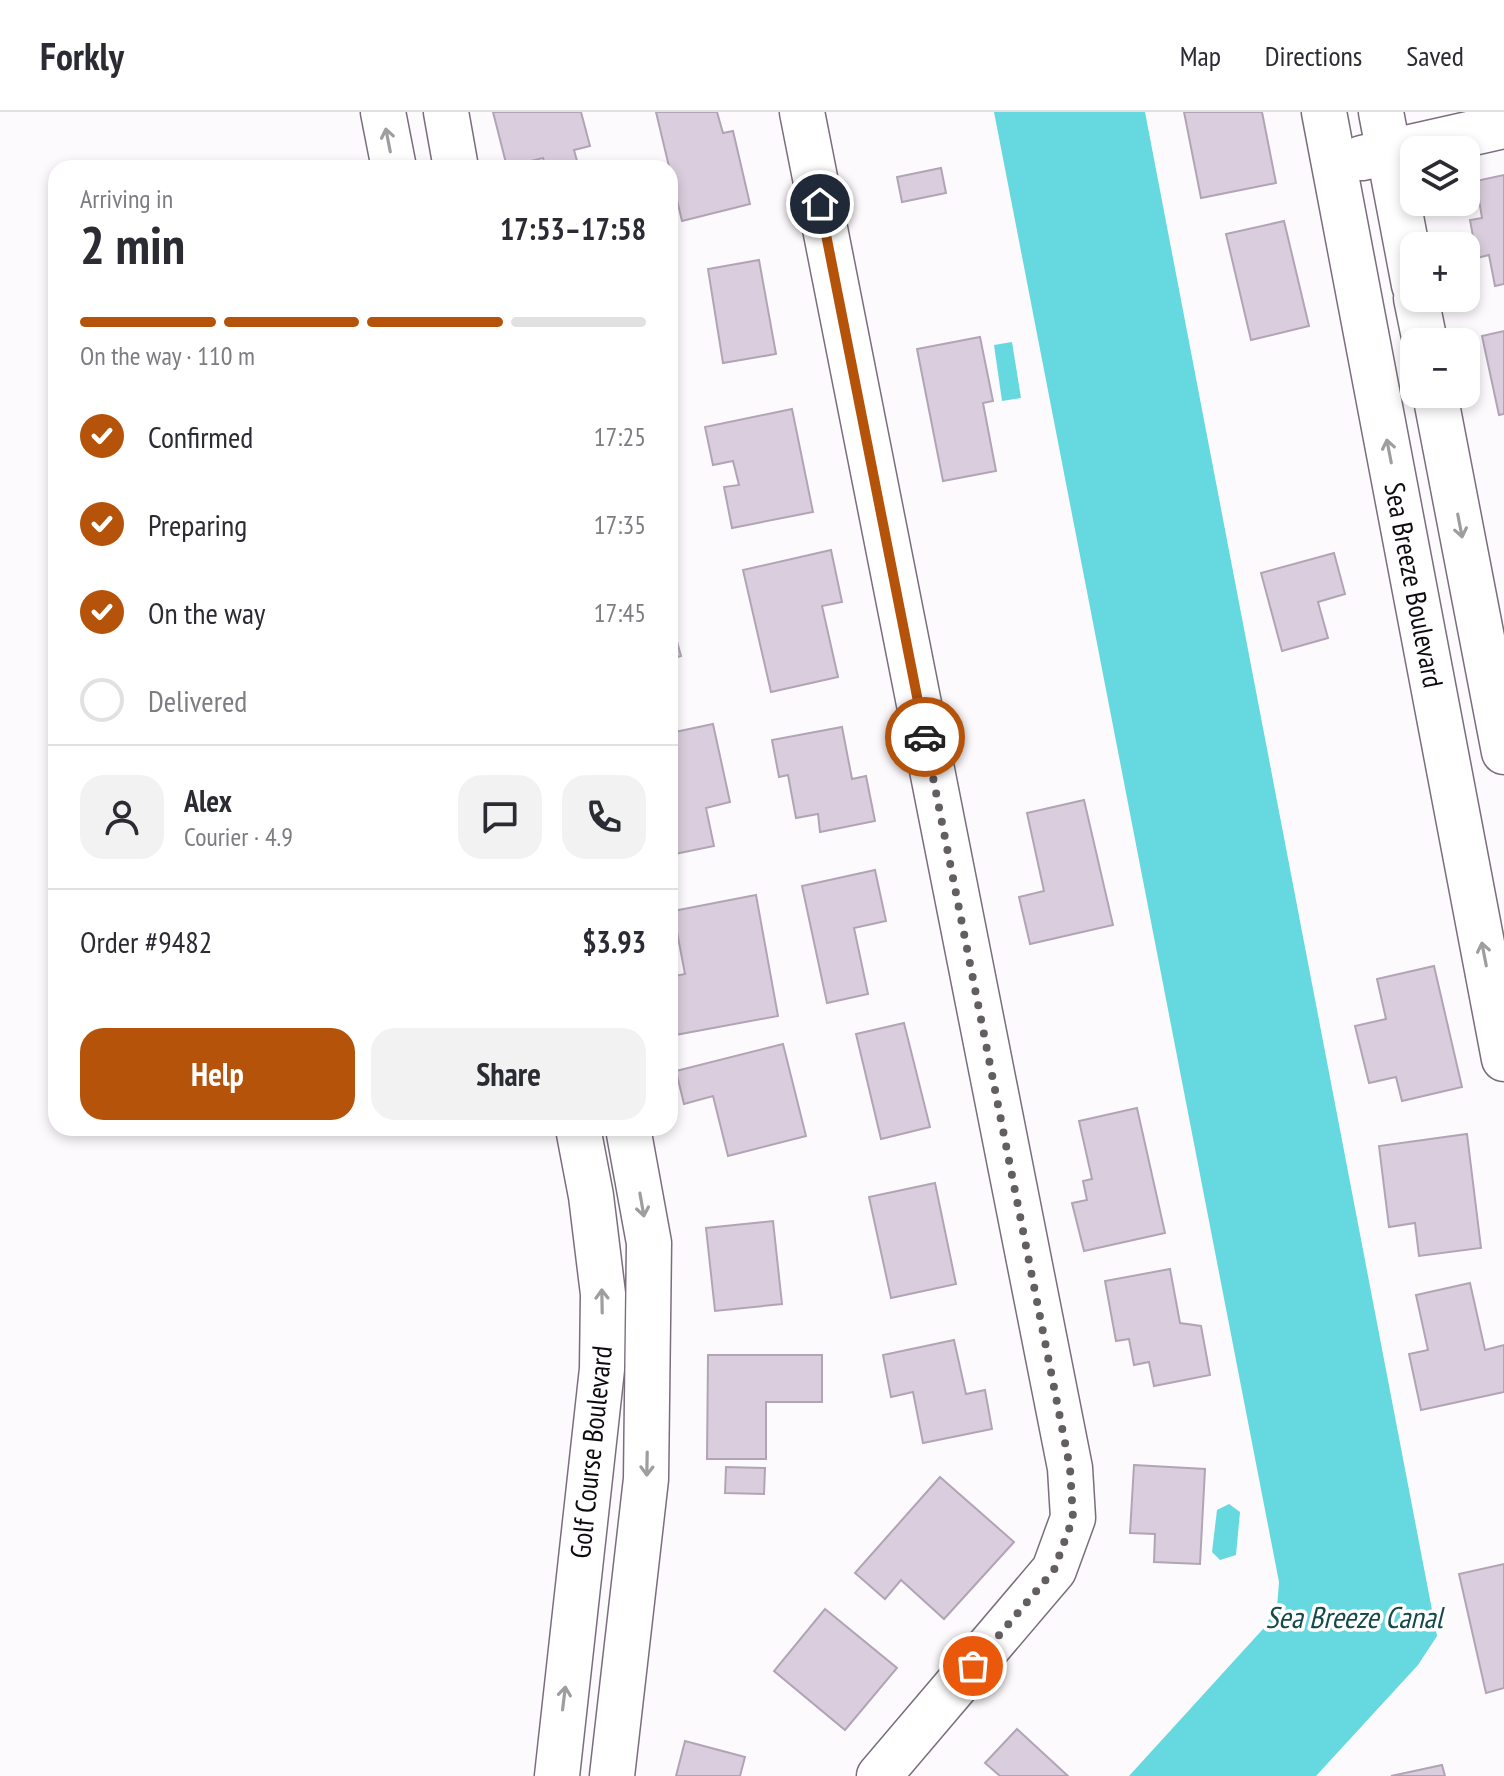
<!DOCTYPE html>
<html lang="en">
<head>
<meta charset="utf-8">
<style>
	:root { --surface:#fff; --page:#f2f2f3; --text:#2b2b33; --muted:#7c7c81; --line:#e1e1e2; --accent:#b45309 }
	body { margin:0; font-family:"PT Sans Narrow",sans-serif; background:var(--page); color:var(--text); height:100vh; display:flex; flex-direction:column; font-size:30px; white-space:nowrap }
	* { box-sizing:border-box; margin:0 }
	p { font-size:26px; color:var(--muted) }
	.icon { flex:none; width:44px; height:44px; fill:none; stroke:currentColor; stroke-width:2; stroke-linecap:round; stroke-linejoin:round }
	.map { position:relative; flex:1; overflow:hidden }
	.drawer { position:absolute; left:48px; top:48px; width:630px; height:976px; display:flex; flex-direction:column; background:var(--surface); border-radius:24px; box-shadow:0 4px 12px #0003 }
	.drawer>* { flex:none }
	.controls { position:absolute; left:1400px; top:24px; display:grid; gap:16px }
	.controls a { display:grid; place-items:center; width:80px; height:80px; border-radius:16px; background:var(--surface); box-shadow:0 4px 12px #0003; font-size:40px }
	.pin { position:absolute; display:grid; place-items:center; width:68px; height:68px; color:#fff; margin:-34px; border:4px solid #fff; border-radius:50%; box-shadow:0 2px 8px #0007 }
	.courier { position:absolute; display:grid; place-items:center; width:80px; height:80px; margin:-40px; border:6px solid #b45309; border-radius:50%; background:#fff; color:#222; box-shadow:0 2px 10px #0007 }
	.summary em { font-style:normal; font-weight:800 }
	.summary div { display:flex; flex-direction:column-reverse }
	.summary { display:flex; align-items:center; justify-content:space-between; height:136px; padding:0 32px }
	h1 { font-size:52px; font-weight:800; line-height:60px }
	.bar { display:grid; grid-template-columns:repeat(4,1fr); gap:12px 8px; align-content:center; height:96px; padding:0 32px }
	.bar i { height:10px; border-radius:6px; background:var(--line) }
	.bar .current { background:var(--accent) }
	.bar p { grid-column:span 4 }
	.line { display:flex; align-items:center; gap:20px; padding:0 32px; border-top:2px solid var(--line) }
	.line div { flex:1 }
	.round { display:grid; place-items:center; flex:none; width:84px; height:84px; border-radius:24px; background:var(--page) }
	ol { padding:0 32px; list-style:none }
	li { display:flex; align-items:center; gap:24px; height:88px }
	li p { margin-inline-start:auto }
	li .icon { padding:8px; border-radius:50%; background:var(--accent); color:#fff; stroke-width:4 }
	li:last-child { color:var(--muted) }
	li i { width:44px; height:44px; border:4px solid var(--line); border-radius:50% }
	.action { display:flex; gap:16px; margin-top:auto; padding:16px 32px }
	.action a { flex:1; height:92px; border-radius:24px; background:var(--accent); color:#fff; font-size:32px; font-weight:800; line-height:92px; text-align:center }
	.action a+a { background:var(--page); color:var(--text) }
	header { display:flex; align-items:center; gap:48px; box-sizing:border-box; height:112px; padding:0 40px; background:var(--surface); border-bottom:2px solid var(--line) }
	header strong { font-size:38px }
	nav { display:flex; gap:44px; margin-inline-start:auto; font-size:28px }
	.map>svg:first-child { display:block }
</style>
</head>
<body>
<header>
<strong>Forkly</strong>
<nav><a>Map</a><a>Directions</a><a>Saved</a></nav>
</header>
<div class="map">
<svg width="1504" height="1664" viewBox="0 0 1504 1664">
	<rect width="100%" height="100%" fill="#fdfafd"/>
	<g fill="#65d9df">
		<path d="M 994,0 L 1145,0 L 1437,1524 L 1418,1553 L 1316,1664 L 1129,1664 L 1263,1517 L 1277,1495 L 1279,1470 Z"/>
		<path d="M 1012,230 L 1021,286 L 1002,289 L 994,233 Z"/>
		<path d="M 1229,1392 L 1240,1400 L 1236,1443 L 1220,1448 L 1212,1440 L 1217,1398 Z"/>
	</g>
	<g fill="#dacddd" stroke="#b1a5b5" stroke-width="2">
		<path d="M 493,0 L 581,0 L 590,34 L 574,38 L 579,56 L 546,56 L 543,46 L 507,55 Z"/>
		<path d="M 656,0 L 717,0 L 723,21 L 733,19 L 750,92 L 682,109 Z"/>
		<path d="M 1184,0 L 1262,0 L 1276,71 L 1201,86 Z"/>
		<path d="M 941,56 L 946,81 L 902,90 L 897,65 Z"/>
		<path d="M 1504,63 L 1504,172 L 1495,174 L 1489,143 L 1477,146 L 1470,108 L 1482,106 L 1476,69 Z"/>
		<path d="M 1284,109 L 1309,214 L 1251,228 L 1226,122 Z"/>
		<path d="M 759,148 L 776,242 L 723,251 L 708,157 Z"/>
		<path d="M 1504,219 L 1504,302 L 1499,303 L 1482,224 Z"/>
		<path d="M 980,225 L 993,289 L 983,291 L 996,359 L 943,369 L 917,237 Z"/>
		<path d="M 792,297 L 813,400 L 732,416 L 724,375 L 739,373 L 733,349 L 713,353 L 705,315 Z"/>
		<path d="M 831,438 L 842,490 L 822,494 L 838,565 L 771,580 L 743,458 Z"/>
		<path d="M 1334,441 L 1345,482 L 1318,490 L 1328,526 L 1282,539 L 1261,461 Z"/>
		<path d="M 670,504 L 681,544 L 670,547 Z"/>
		<path d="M 713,612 L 730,690 L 706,696 L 714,734 L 670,743 L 670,621 Z"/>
		<path d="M 842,615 L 852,667 L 866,664 L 875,709 L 820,720 L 818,702 L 796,706 L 788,663 L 779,665 L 772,628 Z"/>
		<path d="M 1084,688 L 1113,813 L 1030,832 L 1019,785 L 1044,779 L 1027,701 Z"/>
		<path d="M 875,758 L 886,809 L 854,816 L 868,882 L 827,891 L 802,774 Z"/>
		<path d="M 756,783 L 778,904 L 670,924 L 670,865 L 685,862 L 673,799 Z"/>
		<path d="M 1434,854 L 1462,975 L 1402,989 L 1396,965 L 1369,971 L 1355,914 L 1386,907 L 1377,867 Z"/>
		<path d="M 904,911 L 930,1015 L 881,1027 L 856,922 Z"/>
		<path d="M 783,932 L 806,1024 L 728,1044 L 713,984 L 684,992 L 676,959 Z"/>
		<path d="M 1137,996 L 1165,1121 L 1084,1139 L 1072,1091 L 1087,1088 L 1083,1069 L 1092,1067 L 1079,1009 Z"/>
		<path d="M 1467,1022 L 1481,1136 L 1419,1144 L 1415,1111 L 1389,1115 L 1379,1034 Z"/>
		<path d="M 935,1071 L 956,1172 L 891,1186 L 869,1085 Z"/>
		<path d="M 773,1109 L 782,1192 L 715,1199 L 706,1116 Z"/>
		<path d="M 1170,1157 L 1180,1211 L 1201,1214 L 1210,1263 L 1154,1274 L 1149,1250 L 1134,1253 L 1129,1227 L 1116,1229 L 1105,1169 Z"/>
		<path d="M 1470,1171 L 1485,1238 L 1504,1233 L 1504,1280 L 1421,1298 L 1409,1242 L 1428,1238 L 1416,1183 Z"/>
		<path d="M 954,1228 L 966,1282 L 985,1278 L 992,1317 L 923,1331 L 913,1280 L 891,1285 L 883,1243 Z"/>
		<path d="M 708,1243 L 822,1243 L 822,1290 L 766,1290 L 766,1347 L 707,1347 Z"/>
		<path d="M 1134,1353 L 1205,1357 L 1200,1452 L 1154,1450 L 1155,1422 L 1130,1421 Z"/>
		<path d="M 726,1355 L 765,1356 L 764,1382 L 725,1381 Z"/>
		<path d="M 940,1365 L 1014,1430 L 944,1507 L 901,1468 L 885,1487 L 855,1461 Z"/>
		<path d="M 1504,1452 L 1504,1576 L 1486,1581 L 1459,1462 Z"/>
		<path d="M 825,1497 L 897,1556 L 845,1618 L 774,1559 Z"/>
		<path d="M 1017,1617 L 1068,1664 L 1000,1664 L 985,1651 Z"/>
		<path d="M 685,1629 L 745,1645 L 740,1664 L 676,1664 Z"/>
		<path d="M 1442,1653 L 1445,1664 L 1391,1664 Z"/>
	</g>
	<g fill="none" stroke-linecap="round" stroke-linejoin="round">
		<g stroke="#7a6e7d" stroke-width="47">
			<g id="minor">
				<path d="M 383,0 L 394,56"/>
				<path d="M 446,0 L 456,56"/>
				<path d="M 802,0 L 1070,1356 L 1073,1406 L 1054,1458 L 879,1664"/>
				<path d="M 1324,0 L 1504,947"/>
				<path d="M 1381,0 L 1414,173"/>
				<path d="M 1362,46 L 1504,14"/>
				<path d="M 1416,186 L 1425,230"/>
				<path d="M 1435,282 L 1504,640"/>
				<path d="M 557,1664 L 602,1257 L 603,1182 L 591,1084 L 578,1016"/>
				<path d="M 612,1664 L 646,1367 L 649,1131 L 628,1016"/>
			</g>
		</g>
		<use href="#minor" stroke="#fff" stroke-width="44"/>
	</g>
	<defs><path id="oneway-shaft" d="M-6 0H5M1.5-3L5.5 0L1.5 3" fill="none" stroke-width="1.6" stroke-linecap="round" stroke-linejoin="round" transform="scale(2)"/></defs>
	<g stroke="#9f9d9f">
		<use href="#oneway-shaft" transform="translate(388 28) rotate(-101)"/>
		<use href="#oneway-shaft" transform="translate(1389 339) rotate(-101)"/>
		<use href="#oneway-shaft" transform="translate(1460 414) rotate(79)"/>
		<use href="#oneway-shaft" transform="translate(1484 842) rotate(-101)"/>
		<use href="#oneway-shaft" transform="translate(642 1093) rotate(80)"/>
		<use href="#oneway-shaft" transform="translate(602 1189) rotate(-91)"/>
		<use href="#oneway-shaft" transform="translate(647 1352) rotate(91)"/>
		<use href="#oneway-shaft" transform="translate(564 1586) rotate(-83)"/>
	</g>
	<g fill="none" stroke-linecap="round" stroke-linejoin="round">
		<path stroke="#625e62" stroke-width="8" stroke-dasharray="0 14.4" d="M 925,625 L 1070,1356 L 1073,1406 L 1054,1458 L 973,1554"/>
		<path stroke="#b45309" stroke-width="10" d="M 820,92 L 925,625"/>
	</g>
	<g text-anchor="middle" stroke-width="7" stroke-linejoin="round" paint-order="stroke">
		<g font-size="28" fill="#0e0a0f" stroke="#fff">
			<text transform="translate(1414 473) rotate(79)" y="10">Sea Breeze Boulevard</text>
			<text transform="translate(591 1340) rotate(-84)" y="10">Golf Course Boulevard</text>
		</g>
		<g font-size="30" font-style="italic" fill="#15494c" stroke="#fff">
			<text x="1354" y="1516">Sea Breeze Canal</text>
		</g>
	</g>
</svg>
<div class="controls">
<a><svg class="icon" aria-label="layers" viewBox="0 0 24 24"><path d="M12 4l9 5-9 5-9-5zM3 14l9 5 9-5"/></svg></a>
<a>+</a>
<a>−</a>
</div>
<div class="pin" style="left:973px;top:1554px;background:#ea580c"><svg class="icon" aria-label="bag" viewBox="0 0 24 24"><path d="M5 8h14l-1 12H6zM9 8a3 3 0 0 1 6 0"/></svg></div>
<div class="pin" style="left:820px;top:92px;background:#1f2937"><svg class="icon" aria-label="home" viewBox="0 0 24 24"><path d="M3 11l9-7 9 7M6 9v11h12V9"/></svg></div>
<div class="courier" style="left:925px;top:625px"><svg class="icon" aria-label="car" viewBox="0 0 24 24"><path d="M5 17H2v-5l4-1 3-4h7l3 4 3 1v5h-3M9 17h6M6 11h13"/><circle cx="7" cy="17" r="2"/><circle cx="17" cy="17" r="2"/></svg></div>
<section class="drawer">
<div class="summary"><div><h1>2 min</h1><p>Arriving in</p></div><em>17:53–17:58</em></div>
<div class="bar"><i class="current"></i><i class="current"></i><i class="current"></i><i></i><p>On the way · 110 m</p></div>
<ol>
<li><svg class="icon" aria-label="check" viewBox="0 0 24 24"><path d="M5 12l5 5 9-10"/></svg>Confirmed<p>17:25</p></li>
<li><svg class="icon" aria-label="check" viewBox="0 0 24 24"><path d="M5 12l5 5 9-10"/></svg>Preparing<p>17:35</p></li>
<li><svg class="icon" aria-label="check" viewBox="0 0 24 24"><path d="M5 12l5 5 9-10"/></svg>On the way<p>17:45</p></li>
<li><i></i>Delivered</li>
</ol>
<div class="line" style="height:144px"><a class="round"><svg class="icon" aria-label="person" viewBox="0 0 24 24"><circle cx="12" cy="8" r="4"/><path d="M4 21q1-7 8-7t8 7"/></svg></a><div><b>Alex</b><p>Courier · 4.9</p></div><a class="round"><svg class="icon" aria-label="chat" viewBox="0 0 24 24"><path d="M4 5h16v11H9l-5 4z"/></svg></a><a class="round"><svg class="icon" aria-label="phone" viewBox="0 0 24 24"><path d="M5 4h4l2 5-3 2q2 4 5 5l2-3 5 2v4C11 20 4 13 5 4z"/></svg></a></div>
<div class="line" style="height:104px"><div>Order #9482</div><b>$3.93</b></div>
<div class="action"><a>Help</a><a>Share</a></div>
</section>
</div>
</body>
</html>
